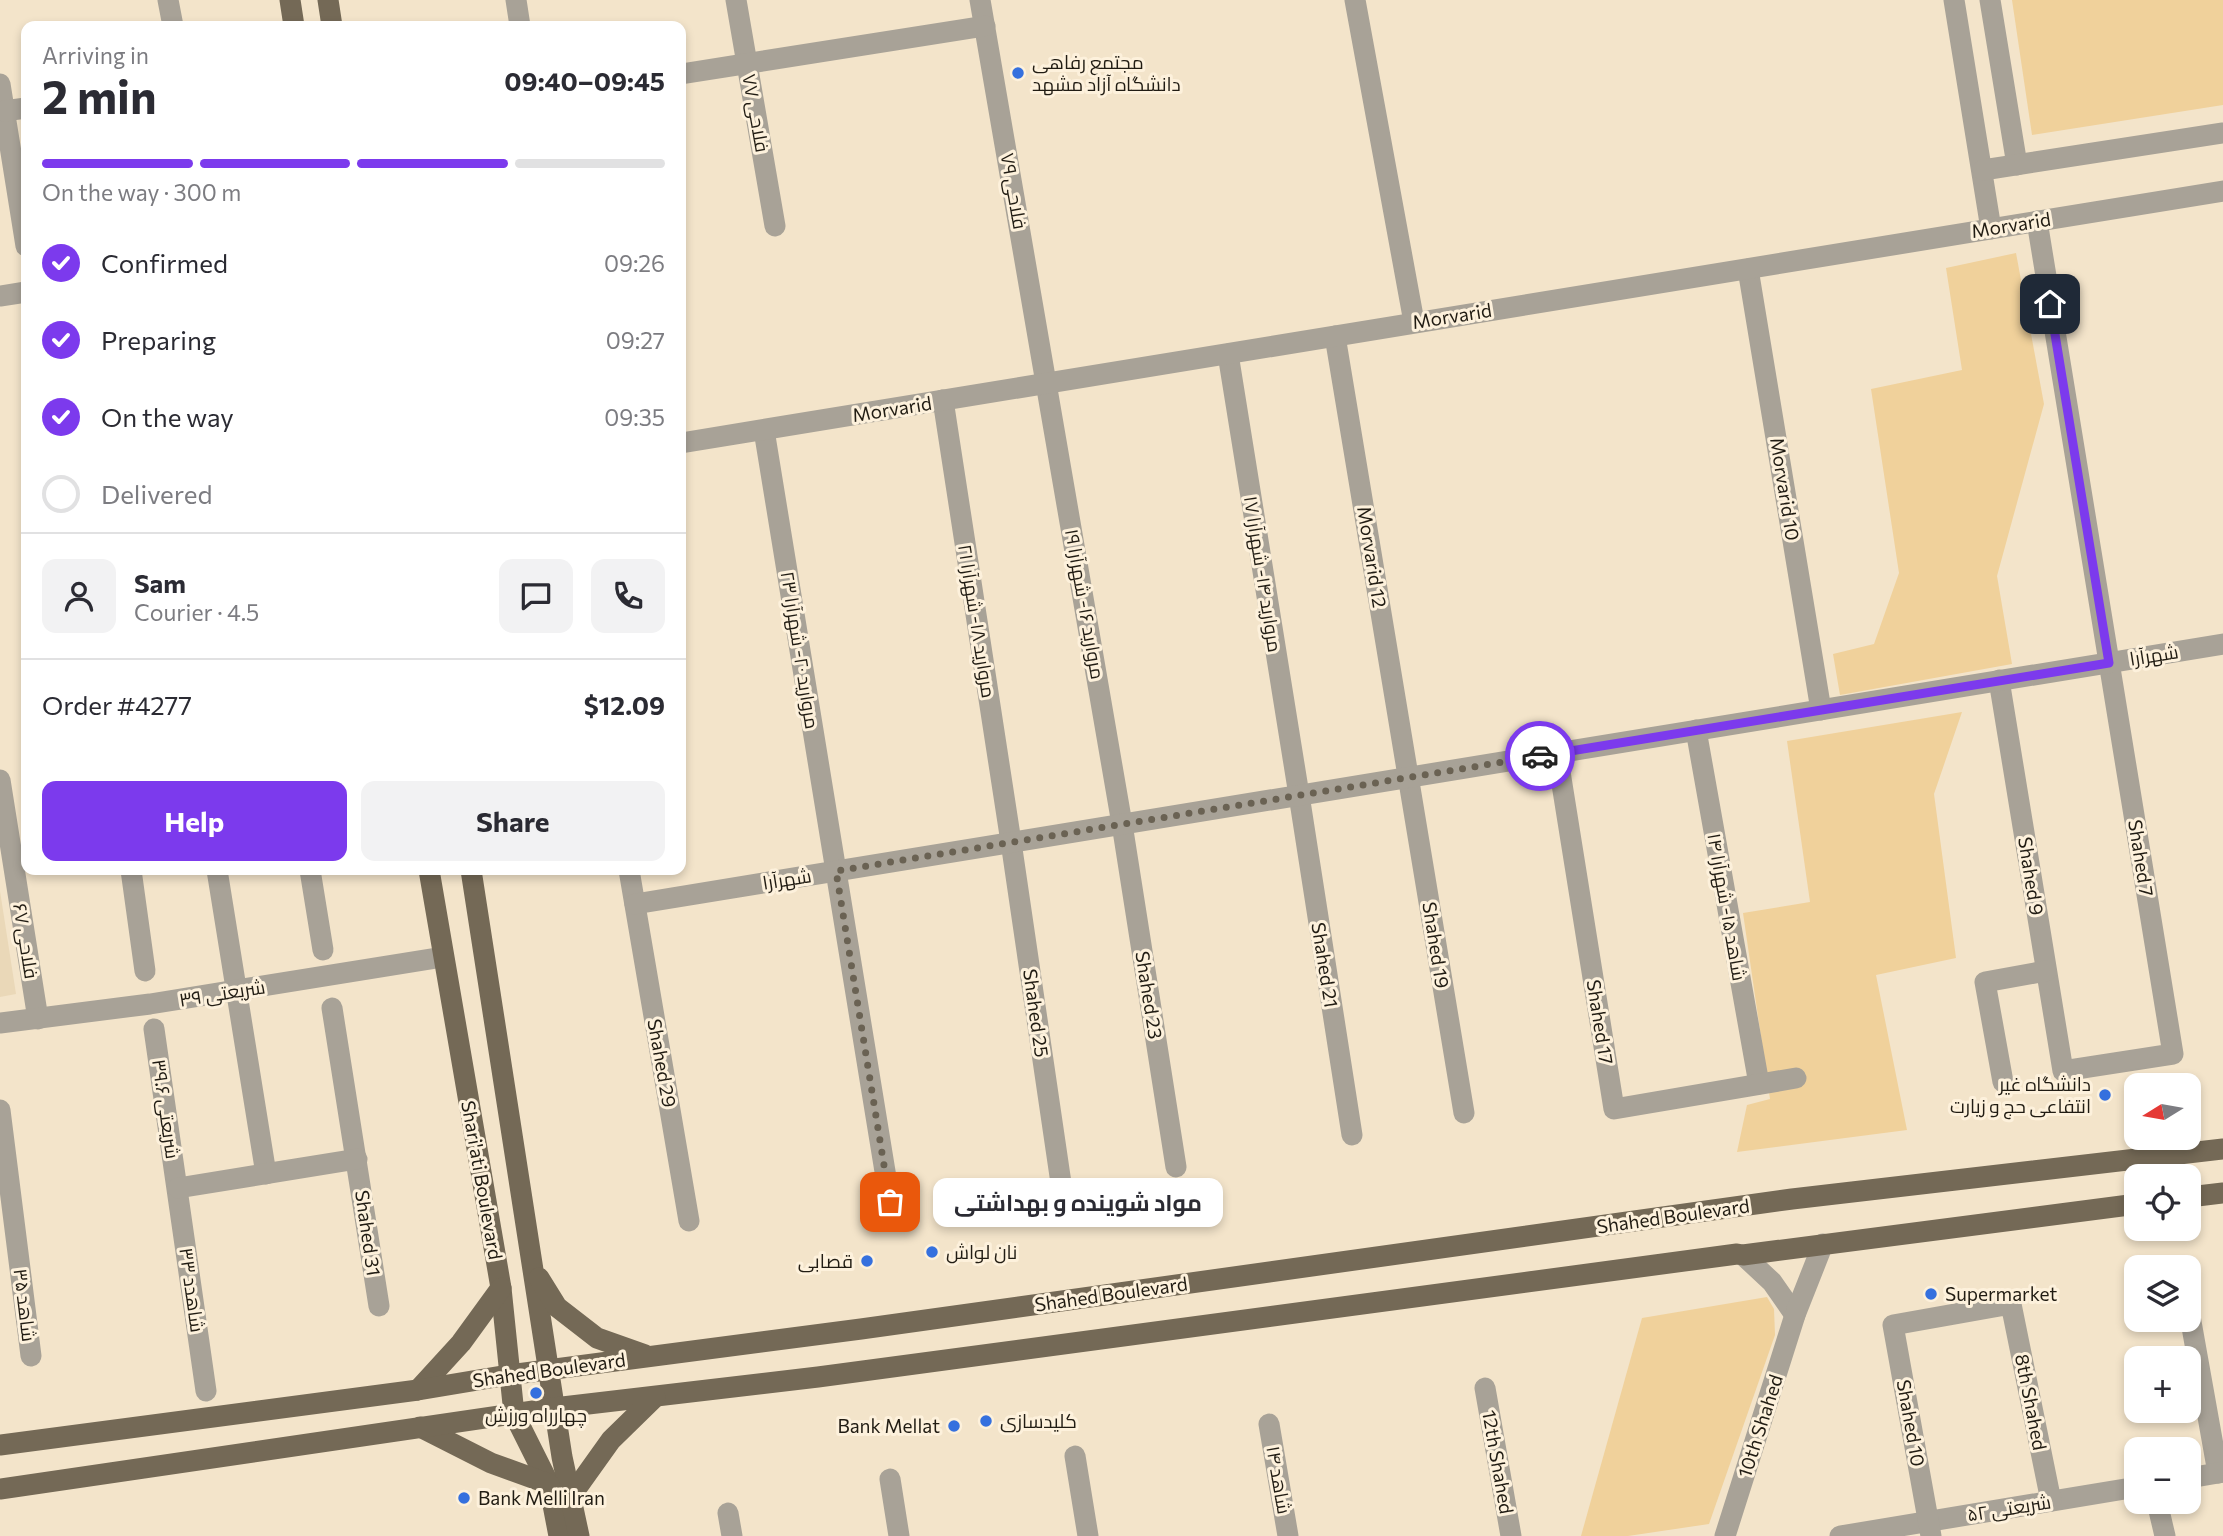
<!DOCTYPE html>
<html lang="en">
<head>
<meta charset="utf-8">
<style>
	:root { --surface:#fff; --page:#f2f2f3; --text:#2b2b33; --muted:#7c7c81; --line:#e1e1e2; --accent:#7c3aed }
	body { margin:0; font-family:Commissioner,Cairo,sans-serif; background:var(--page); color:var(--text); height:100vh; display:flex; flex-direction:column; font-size:26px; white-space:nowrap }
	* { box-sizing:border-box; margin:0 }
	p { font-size:23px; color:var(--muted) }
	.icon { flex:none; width:38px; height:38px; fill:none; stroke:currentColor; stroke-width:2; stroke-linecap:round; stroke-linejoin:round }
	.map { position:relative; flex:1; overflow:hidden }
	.side { position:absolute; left:21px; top:21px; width:665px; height:854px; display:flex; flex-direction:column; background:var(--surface); border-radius:14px; box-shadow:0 4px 10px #0003 }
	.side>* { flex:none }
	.needle { width:46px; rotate:259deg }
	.controls { position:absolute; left:2124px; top:1073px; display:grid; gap:14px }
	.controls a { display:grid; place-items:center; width:77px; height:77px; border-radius:14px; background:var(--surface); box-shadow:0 4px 10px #0003; font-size:35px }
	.pin { position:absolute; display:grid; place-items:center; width:60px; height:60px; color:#fff; margin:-30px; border-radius:14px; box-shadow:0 4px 10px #0006 }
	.courier { position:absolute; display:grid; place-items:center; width:70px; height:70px; margin:-35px; border:5px solid #7c3aed; border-radius:50%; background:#fff; color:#222; box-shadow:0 2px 9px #0007 }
	.bubble { position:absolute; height:49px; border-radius:14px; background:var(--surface); box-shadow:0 4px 10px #0003; font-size:23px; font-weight:700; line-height:49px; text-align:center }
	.headline em { font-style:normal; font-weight:700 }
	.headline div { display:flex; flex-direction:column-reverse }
	.headline { display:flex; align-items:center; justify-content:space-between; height:119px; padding:0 21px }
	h1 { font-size:46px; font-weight:700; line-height:52px }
	.bar { display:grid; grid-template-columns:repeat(4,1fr); gap:10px 7px; align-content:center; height:84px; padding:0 21px }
	.bar i { height:9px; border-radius:5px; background:var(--line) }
	.bar .selected { background:var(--accent) }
	.bar p { grid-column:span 4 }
	.line { display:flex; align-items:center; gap:18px; padding:0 21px; border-top:2px solid var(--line) }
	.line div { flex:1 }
	.round { display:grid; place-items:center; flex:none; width:74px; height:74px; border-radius:14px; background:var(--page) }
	ol { padding:0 21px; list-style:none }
	li { display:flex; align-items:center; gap:21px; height:77px }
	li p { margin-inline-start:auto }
	li .icon { padding:7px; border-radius:50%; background:var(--accent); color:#fff; stroke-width:4 }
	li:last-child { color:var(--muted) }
	li i { width:38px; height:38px; border:4px solid var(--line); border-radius:50% }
	.action { display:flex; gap:14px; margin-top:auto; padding:14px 21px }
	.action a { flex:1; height:80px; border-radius:14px; background:var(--accent); color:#fff; font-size:28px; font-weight:700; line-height:80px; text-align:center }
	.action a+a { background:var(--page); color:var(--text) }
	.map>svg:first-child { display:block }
</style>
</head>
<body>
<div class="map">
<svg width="2223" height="1536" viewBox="0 0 2223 1536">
	<rect width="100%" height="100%" fill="#f3e4ca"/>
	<path fill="#ead8b8" d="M 0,891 L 16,994 L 0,997 Z"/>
	<g fill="#f0d19b">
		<path d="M 2012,0 L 2223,0 L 2223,105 L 2032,135 Z"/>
		<path d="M 2016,253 L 2044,404 L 1997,576 L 2012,664 L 1840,695 L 1833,654 L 1874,644 L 1899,573 L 1871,389 L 1962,370 L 1946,268 Z"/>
		<path d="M 1962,712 L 1934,794 L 1956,958 L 1876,975 L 1907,1130 L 1737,1152 L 1747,1105 L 1770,1099 L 1743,913 L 1810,902 L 1787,741 Z"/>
		<path d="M 1767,1297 L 1774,1309 L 1775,1335 L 1709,1524 L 1628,1536 L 1581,1536 L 1642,1318 Z"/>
	</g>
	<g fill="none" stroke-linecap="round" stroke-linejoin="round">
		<g stroke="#a8a297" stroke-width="21">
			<path d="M 168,0 L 173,26"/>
			<path d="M 516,0 L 520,26"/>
			<path d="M 736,0 L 775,226"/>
			<path d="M 980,0 L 1122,824 L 1176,1167"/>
			<path d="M 1355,0 L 1414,322"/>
			<path d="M 1954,0 L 1991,229"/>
			<path d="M 1990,0 L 2017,165"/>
			<path d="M 681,74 L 985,26"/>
			<path d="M 0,84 L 26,246"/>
			<path d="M 4,111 L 26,108"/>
			<path d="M 1983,170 L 2223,133"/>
			<path d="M 1748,269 L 1821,710"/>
			<path d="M 0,296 L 26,292"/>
			<path d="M 1335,336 L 1464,1113"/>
			<path d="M 1228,354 L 1299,795 L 1352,1135"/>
			<path d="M 943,400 L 1011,842 L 1061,1183"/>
			<path d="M 764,430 L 890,1202"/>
			<path d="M 681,443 L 2223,191"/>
			<path d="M 1999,680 L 2063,1071 L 2173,1054 L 2037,221"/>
			<path d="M 1696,730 L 1759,1084"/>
			<path d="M 1557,753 L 1614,1109 L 1796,1078"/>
			<path d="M 0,780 L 38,1019"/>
			<path d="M 131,870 L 145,971"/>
			<path d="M 217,870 L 266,1174"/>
			<path d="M 310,870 L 323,950"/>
			<path d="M 629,870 L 689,1221"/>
			<path d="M 635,904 L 2223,644"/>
			<path d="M 332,1008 L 379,1306"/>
			<path d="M 0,1023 L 150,1004 L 443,957"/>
			<path d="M 154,1029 L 206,1391"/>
			<path d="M 2003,1082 L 1985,982 L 2046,971"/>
			<path d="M 0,1110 L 31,1356"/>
			<path d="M 178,1188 L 357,1159"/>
			<path d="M 1743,1255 L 1772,1282 L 1795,1315"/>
			<path d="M 2190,1316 L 2218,1473"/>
			<path d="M 1485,1388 L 1511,1536"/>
			<path d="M 1269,1424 L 1288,1536"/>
			<path d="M 1075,1456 L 1088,1536"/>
			<path d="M 2189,1478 L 2223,1472"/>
			<path d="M 890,1479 L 899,1536"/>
			<path d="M 2157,1502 L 2165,1536"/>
			<path d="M 728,1513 L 732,1536"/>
			<path d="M 1725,1536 L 1795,1315 L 1823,1244"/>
			<path d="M 1840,1536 L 2137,1487"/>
			<path d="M 1931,1536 L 1893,1325 L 2011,1304 L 2051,1501"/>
		</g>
		<g stroke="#746956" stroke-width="21">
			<path d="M 290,0 L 294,26"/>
			<path d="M 328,0 L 332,26"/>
			<path d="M 429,870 L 501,1288 L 514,1414 L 549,1484 L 559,1536"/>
			<path d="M 471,870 L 562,1457 L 579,1536"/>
			<path d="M 2189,1197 L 2223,1193"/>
			<path d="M 539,1278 L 557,1307 L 597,1338 L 645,1355"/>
			<path d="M 418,1390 L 461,1343 L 501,1288"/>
			<path d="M 420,1427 L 491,1463 L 549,1484"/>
			<path d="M 0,1445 L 418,1390 L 508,1375 L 861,1329 L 1792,1199 L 2223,1149"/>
			<path d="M 0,1489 L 554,1408 L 818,1377 L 1737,1254 L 1743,1255 L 2137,1204"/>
			<path d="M 571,1496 L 611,1440 L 655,1397"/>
		</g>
	</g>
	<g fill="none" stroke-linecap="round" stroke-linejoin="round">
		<path stroke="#6a6253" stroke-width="7" stroke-dasharray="0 12.6" d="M 890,1202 L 836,871 L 1540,756"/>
		<path stroke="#7c3aed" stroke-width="9" d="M 1540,756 L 2109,663 L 2050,304"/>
	</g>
	<g fill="#3570de" stroke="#fdf1dc" stroke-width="2.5">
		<circle cx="1018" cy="73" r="7"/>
		<circle cx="2105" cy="1095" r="7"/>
		<circle cx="932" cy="1252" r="7"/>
		<circle cx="867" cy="1261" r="7"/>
		<circle cx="1931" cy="1294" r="7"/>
		<circle cx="536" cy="1393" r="7"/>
		<circle cx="986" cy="1421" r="7"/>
		<circle cx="954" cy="1426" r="7"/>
		<circle cx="464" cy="1498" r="7"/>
	</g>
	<g text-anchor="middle" stroke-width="6" stroke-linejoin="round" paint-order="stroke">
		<g font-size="19" fill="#211c13" stroke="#fdf1dc" text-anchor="start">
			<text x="1032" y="69">مجتمع رفاهی<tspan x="1032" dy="22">دانشگاه آزاد مشهد</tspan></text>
			<text x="2091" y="1091" text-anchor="end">دانشگاه غیر<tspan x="2091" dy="22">انتفاعی حج و زیارت</tspan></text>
			<text x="946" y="1259">نان لواش</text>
			<text x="853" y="1268" text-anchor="end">قصابی</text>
			<text x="1945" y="1301">Supermarket</text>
			<text x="536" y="1422" text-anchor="middle">چهارراه ورزش</text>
			<text x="1000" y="1428">کلیدسازی</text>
			<text x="940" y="1433" text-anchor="end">Bank Mellat</text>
			<text x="478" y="1505">Bank Melli Iran</text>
		</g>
		<g font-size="19" fill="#211c13" stroke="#fdf1dc">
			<text transform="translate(756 113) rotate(80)" y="7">فلاحی ۷۷</text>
			<text transform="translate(1014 191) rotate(80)" y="7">فلاحی ۷۹</text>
			<text transform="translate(2011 225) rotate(-9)" y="7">Morvarid</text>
			<text transform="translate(1452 316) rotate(-9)" y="7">Morvarid</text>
			<text transform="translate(892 409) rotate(-9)" y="7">Morvarid</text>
			<text transform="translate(1785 489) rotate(81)" y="7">Morvarid 10</text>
			<text transform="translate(1372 557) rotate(81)" y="7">Morvarid 12</text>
			<text transform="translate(1263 574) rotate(81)" y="7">مروارید ۱۴- شهرآرا ۱۷</text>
			<text transform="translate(1085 604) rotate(80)" y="7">مروارید ۱۶- شهرآرا ۱۹</text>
			<text transform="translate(977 621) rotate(81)" y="7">مروارید ۱۸- شهرآرا ۲۱</text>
			<text transform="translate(800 650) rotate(81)" y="7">مروارید ۲۰- شهرآرا ۲۳</text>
			<text transform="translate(2154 655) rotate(-9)" y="7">شهرآرا</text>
			<text transform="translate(2141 858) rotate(81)" y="7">Shahed 7</text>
			<text transform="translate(2031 876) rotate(81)" y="7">Shahed 9</text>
			<text transform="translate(787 879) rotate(-9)" y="7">شهرآرا</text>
			<text transform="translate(1727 907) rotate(80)" y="7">شاهد ۱۵- شهرآرا ۱۴</text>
			<text transform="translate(26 941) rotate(81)" y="7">فلاحی ۶۷</text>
			<text transform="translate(1436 945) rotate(81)" y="7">Shahed 19</text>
			<text transform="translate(1325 965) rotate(81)" y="7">Shahed 21</text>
			<text transform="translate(222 993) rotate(-9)" y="7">شریعتی ۳۹</text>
			<text transform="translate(1149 995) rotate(81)" y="7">Shahed 23</text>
			<text transform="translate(1036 1013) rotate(82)" y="7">Shahed 25</text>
			<text transform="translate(1600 1022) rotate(81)" y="7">Shahed 17</text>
			<text transform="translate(662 1063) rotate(80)" y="7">Shahed 29</text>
			<text transform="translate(166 1109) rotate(82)" y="7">شریعتی ۳۹.۶</text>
			<text transform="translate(482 1180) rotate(80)" y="7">Shari'ati Boulevard</text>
			<text transform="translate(1673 1216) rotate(-8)" y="7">Shahed Boulevard</text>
			<text transform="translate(368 1233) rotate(82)" y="7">Shahed 31</text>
			<text transform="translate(192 1290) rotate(82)" y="7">شاهدد ۳۳</text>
			<text transform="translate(1111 1294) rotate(-8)" y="7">Shahed Boulevard</text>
			<text transform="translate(25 1305) rotate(83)" y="7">شاهد ۳۵</text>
			<text transform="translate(549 1370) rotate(-8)" y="7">Shahed Boulevard</text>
			<text transform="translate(2031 1402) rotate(79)" y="7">8th Shahed</text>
			<text transform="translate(1911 1423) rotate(80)" y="7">Shahed 10</text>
			<text transform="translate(1760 1426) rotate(-72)" y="7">10th Shahed</text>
			<text transform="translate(1498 1462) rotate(80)" y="7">12th Shahed</text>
			<text transform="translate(1279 1480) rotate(80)" y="7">شاهد ۱۴</text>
			<text transform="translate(2009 1508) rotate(-9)" y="7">شریعتی ۵۲</text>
		</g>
	</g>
</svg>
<div class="controls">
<a><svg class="needle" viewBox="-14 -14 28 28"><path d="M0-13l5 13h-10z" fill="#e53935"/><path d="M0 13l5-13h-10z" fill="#7c7c81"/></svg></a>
<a><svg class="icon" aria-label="locate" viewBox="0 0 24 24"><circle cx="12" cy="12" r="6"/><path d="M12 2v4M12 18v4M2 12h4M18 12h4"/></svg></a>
<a><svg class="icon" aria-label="layers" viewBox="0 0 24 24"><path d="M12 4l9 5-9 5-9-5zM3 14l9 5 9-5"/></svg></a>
<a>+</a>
<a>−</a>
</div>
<div class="pin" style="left:890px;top:1202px;background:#ea580c"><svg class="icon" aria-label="bag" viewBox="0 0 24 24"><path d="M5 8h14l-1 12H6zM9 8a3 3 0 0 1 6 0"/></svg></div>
<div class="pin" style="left:2050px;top:304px;background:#1f2937"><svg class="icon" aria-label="home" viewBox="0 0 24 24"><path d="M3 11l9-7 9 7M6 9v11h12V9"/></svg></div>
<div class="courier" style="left:1540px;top:756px"><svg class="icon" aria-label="car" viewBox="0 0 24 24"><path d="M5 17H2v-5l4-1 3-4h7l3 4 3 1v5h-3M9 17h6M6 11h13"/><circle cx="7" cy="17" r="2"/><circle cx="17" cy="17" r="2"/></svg></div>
<div class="bubble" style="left:933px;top:1178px;width:290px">مواد شوینده و بهداشتی</div>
<section class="side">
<div class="headline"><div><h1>2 min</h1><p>Arriving in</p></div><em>09:40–09:45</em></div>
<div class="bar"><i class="selected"></i><i class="selected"></i><i class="selected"></i><i></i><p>On the way · 300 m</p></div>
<ol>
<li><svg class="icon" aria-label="check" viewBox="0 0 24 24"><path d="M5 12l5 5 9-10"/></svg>Confirmed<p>09:26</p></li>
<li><svg class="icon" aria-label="check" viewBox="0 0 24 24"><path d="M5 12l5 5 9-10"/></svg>Preparing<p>09:27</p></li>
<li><svg class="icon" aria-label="check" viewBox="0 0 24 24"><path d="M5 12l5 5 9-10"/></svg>On the way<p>09:35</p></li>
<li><i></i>Delivered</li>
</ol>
<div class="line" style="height:126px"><a class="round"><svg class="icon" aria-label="person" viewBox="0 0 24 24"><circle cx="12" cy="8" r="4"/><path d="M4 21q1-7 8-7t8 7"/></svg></a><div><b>Sam</b><p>Courier · 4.5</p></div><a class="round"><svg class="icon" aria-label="chat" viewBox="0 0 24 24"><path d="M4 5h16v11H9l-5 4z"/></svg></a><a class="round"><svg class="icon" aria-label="phone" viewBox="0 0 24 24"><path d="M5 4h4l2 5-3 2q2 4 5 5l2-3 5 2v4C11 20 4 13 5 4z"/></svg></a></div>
<div class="line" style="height:91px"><div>Order #4277</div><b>$12.09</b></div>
<div class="action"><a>Help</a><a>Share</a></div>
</section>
</div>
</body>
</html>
